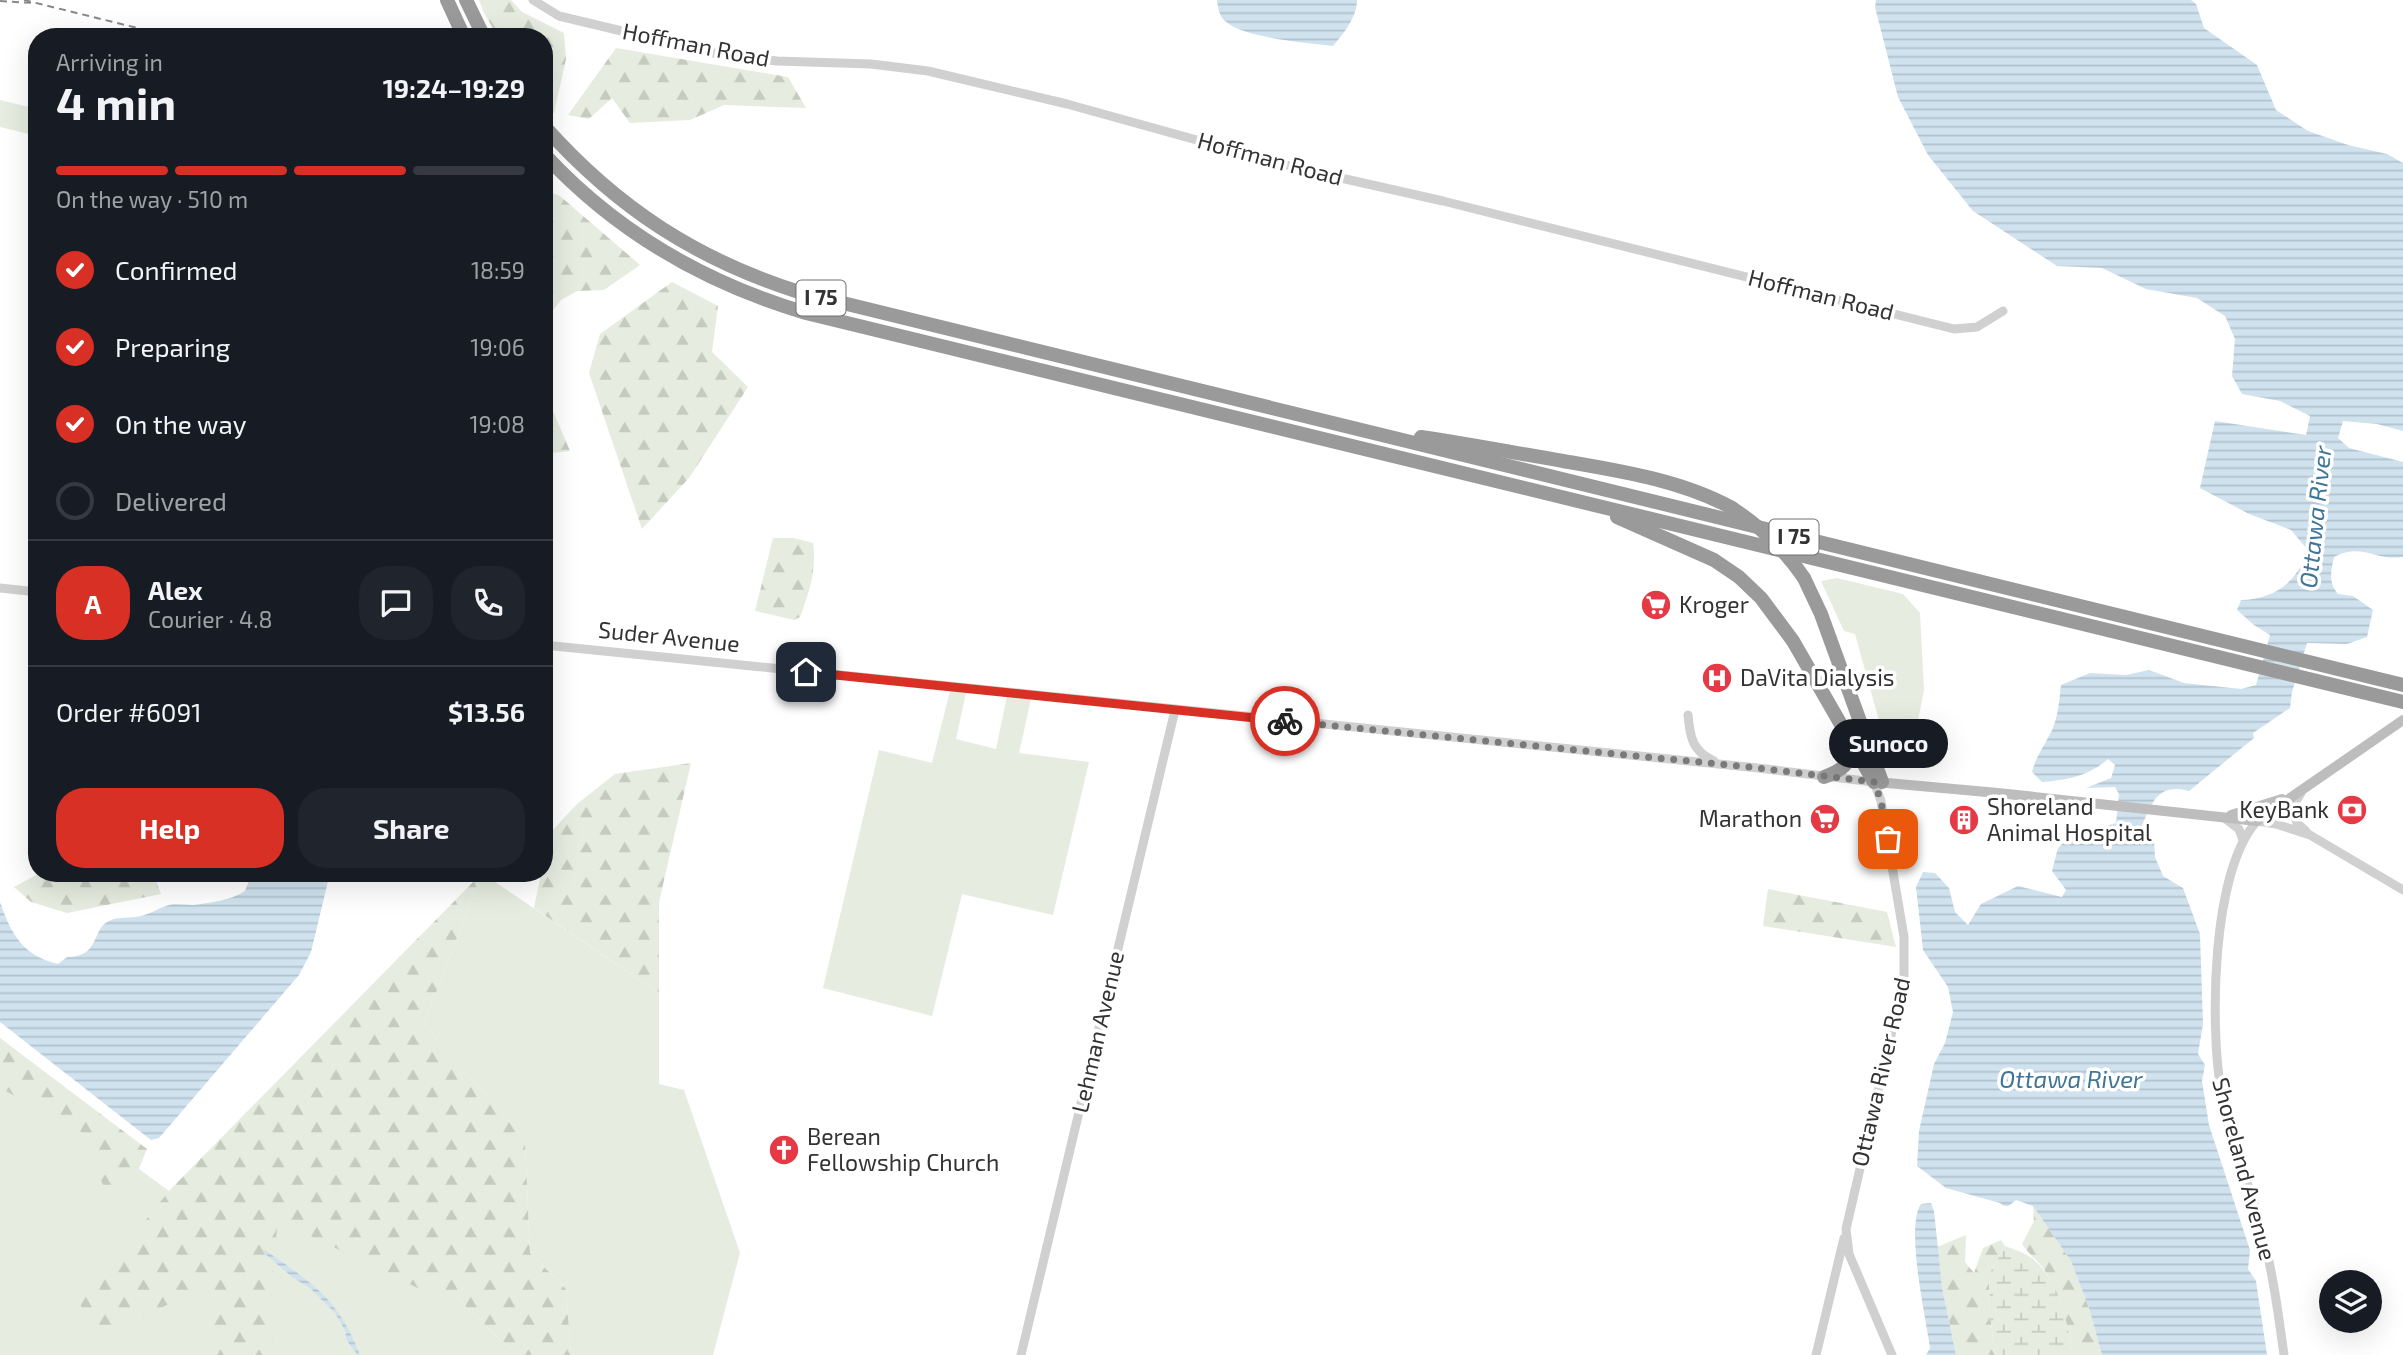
<!DOCTYPE html>
<html lang="en">
<head>
<meta charset="utf-8">
<style>
	:root { --surface:#171b24; --page:#20242c; --text:#f1f3f6; --muted:#9ea1a6; --line:#363941; --accent:#d93025 }
	body { margin:0; font-family:"Exo 2",sans-serif; background:var(--page); color:var(--text); height:100vh; display:flex; flex-direction:column; font-size:26px; white-space:nowrap }
	* { box-sizing:border-box; margin:0 }
	p { font-size:23px; color:var(--muted) }
	.icon { flex:none; width:38px; height:38px; fill:none; stroke:currentColor; stroke-width:2; stroke-linecap:round; stroke-linejoin:round }
	.map { position:relative; flex:1; overflow:hidden }
	.drawer { position:absolute; left:28px; top:28px; width:525px; height:854px; display:flex; flex-direction:column; background:var(--surface); border-radius:28px; box-shadow:0 7px 28px #0002 }
	.drawer>* { flex:none }
	.fabs { position:absolute; left:2319px; top:1270px; display:grid; gap:14px }
	.fabs a { display:grid; place-items:center; width:63px; height:63px; border-radius:50%; background:var(--surface); box-shadow:0 7px 28px #0002; font-size:35px }
	.pin { position:absolute; display:grid; place-items:center; width:60px; height:60px; color:#fff; margin:-30px; border-radius:14px; box-shadow:0 4px 10px #0006 }
	.courier { position:absolute; display:grid; place-items:center; width:70px; height:70px; margin:-35px; border:5px solid #d93025; border-radius:50%; background:#fff; color:#222; box-shadow:0 2px 9px #0007 }
	.bubble { position:absolute; height:49px; border-radius:24px; background:var(--surface); box-shadow:0 7px 28px #0002; font-size:23px; font-weight:700; line-height:49px; text-align:center }
	.overview em { font-style:normal; font-weight:700 }
	.overview div { display:flex; flex-direction:column-reverse }
	.overview { display:flex; align-items:center; justify-content:space-between; height:119px; padding:0 28px }
	h1 { font-size:46px; font-weight:700; line-height:52px }
	.bar { display:grid; grid-template-columns:repeat(4,1fr); gap:10px 7px; align-content:center; height:84px; padding:0 28px }
	.bar i { height:9px; border-radius:5px; background:var(--line) }
	.bar .on { background:var(--accent) }
	.bar p { grid-column:span 4 }
	.line { display:flex; align-items:center; gap:18px; padding:0 28px; border-top:2px solid var(--line) }
	.line div { flex:1 }
	.round { display:grid; place-items:center; flex:none; width:74px; height:74px; border-radius:28px; background:var(--page) }
	ol { padding:0 28px; list-style:none }
	li { display:flex; align-items:center; gap:21px; height:77px }
	li p { margin-inline-start:auto }
	li .icon { padding:7px; border-radius:50%; background:var(--accent); color:#fff; stroke-width:4 }
	li:last-child { color:var(--muted) }
	li i { width:38px; height:38px; border:4px solid var(--line); border-radius:50% }
	.button { display:flex; gap:14px; margin-top:auto; padding:14px 28px }
	.button a { flex:1; height:80px; border-radius:28px; background:var(--accent); color:#fff; font-size:28px; font-weight:700; line-height:80px; text-align:center }
	.button a+a { background:var(--page); color:var(--text) }
	.map>svg:first-child { display:block }
</style>
</head>
<body>
<div class="map">
<svg width="2403" height="1355" viewBox="0 0 2403 1355">
	<defs>
		<pattern id="forest-firs" width="22" height="20" patternUnits="userSpaceOnUse" patternTransform="scale(1.75)"><rect width="22" height="20" fill="#e6ecdf"/><path d="M5 1l3.5 6h-7zM16 11l3.5 6h-7z" fill="#c6cbc0"/></pattern>
		<pattern id="wetland-marsh" width="20" height="14" patternUnits="userSpaceOnUse" patternTransform="scale(1.75)"><rect width="20" height="14" fill="#e6ecdf"/><path d="M1 5h8M5 5V1M11 12h8M15 12V8" fill="none" stroke="#c6cbc0"/></pattern>
		<pattern id="water-rules" width="6" height="5" patternUnits="userSpaceOnUse" patternTransform="scale(1.75)"><rect width="6" height="5" fill="#cfe2ee"/><path d="M0 2.5h6" fill="none" stroke="#b2c2cd"/></pattern>
	</defs>
	<rect width="100%" height="100%" fill="#fff"/>
	<g fill="#e6ecdf">
		<path d="M 0,100 L 37,109 L 37,136 L 0,127 Z"/>
		<path d="M 1837,578 L 1903,594 L 1920,613 L 1924,690 L 1914,741 L 1918,768 L 1891,764 L 1855,634 L 1844,631 L 1821,581 Z"/>
		<path d="M 950,691 L 966,693 L 956,739 L 996,749 L 1007,696 L 1031,699 L 1019,753 L 1089,762 L 1053,915 L 962,894 L 932,1016 L 823,988 L 879,750 L 932,763 Z"/>
		<path d="M 482,873 L 659,993 L 659,1084 L 684,1090 L 740,1253 L 713,1355 L 571,1355 L 566,1289 L 530,1253 L 525,1140 L 424,1024 Z"/>
		<path d="M 0,1067 L 169,1191 L 181,1299 L 268,1205 L 456,1297 L 500,1340 L 521,1355 L 0,1355 Z"/>
	</g>
	<g fill="url(#forest-firs)">
		<path d="M 479,0 L 511,0 L 522,12 L 564,33 L 566,59 L 554,113 L 546,112 L 544,109 L 544,37 L 498,37 L 483,11 Z"/>
		<path d="M 616,48 L 788,77 L 806,108 L 724,105 L 690,120 L 630,123 L 612,98 L 589,119 L 568,115 Z"/>
		<path d="M 544,190 L 560,196 L 640,265 L 604,290 L 577,291 L 561,300 L 544,322 Z"/>
		<path d="M 672,282 L 718,306 L 712,352 L 748,387 L 689,478 L 642,529 L 589,373 L 600,334 Z"/>
		<path d="M 544,390 L 570,451 L 544,454 Z"/>
		<path d="M 773,538 L 794,538 L 813,543 C 817,569 809,593 800,617 L 794,620 L 755,611 Z"/>
		<path d="M 691,763 L 659,902 L 659,993 L 534,908 L 541,873 L 544,873 L 544,858 L 550,833 L 577,804 L 615,774 Z"/>
		<path d="M 40,873 L 153,873 L 161,894 L 67,913 L 31,902 L 14,887 Z"/>
		<path d="M 482,873 L 424,1024 L 525,1140 L 530,1253 L 566,1289 L 571,1355 L 521,1355 L 500,1340 L 456,1297 L 434,1296 L 278,1220 L 269,1308 L 274,1355 L 206,1355 L 217,1290 L 181,1299 L 99,1334 L 79,1303 L 169,1191 Z"/>
		<path d="M 1768,889 L 1887,912 L 1896,947 L 1763,926 Z"/>
		<path d="M 0,1038 L 147,1149 L 130,1190 L 106,1193 L 83,1133 L 0,1088 Z"/>
		<path d="M 2033,1206 L 2071,1261 L 2089,1308 L 2102,1355 L 2073,1355 C 2068,1328 2062,1298 2047,1274 C 2041,1263 2029,1255 2022,1244 L 2034,1221 Z"/>
		<path d="M 1966,1235 L 1965,1262 L 1974,1273 L 1983,1248 L 2001,1240 L 2005,1246 L 1989,1274 L 1990,1314 L 1995,1355 L 1956,1355 L 1942,1287 L 1937,1247 Z"/>
	</g>
	<path fill="url(#wetland-marsh)" d="M 2005,1246 C 2013,1249 2023,1252 2030,1257 C 2059,1277 2067,1322 2073,1355 L 1995,1355 L 1990,1314 L 1989,1274 Z"/>
	<g fill="url(#water-rules)">
		<path d="M 1217,0 L 1357,0 C 1357,17 1344,33 1333,46 C 1306,42 1245,39 1225,21 C 1219,16 1218,7 1217,0 Z"/>
		<path d="M 1876,0 L 2191,0 L 2196,4 L 2204,28 L 2257,65 L 2276,110 L 2308,131 L 2348,145 L 2387,154 L 2403,163 L 2403,431 L 2377,424 L 2343,421 L 2338,438 L 2349,448 L 2403,462 L 2403,557 C 2375,561 2362,542 2334,557 C 2331,571 2328,582 2338,594 L 2353,596 L 2373,610 L 2367,637 L 2347,644 L 2307,643 L 2292,692 L 2290,708 L 2253,733 L 2254,738 L 2189,791 C 2159,783 2152,801 2142,826 L 2154,840 L 2155,857 L 2163,876 L 2183,888 L 2200,934 L 2203,1024 L 2198,1054 L 2205,1065 L 2202,1081 L 2209,1125 L 2250,1250 L 2248,1269 L 2256,1281 L 2267,1355 L 2102,1355 L 2089,1308 L 2071,1261 L 2033,1206 L 2016,1200 C 2010,1205 2007,1209 2000,1203 L 1946,1188 L 1917,1166 L 1919,1131 L 1934,1064 L 1945,1043 L 1953,1012 L 1948,987 L 1923,950 L 1916,887 L 1923,872 L 1935,873 L 1949,888 L 1955,912 L 1968,925 L 1981,904 L 2018,886 L 2062,897 L 2066,890 L 2052,871 L 2058,848 L 2071,836 L 2116,823 L 2119,794 L 2115,787 L 2086,788 L 2111,778 L 2115,765 L 2108,759 C 2089,776 2067,780 2042,782 L 2032,772 C 2037,755 2041,751 2049,736 C 2058,721 2059,702 2061,685 L 2090,673 L 2126,675 L 2149,670 L 2184,683 L 2241,689 L 2256,685 L 2270,635 L 2254,625 L 2237,610 L 2241,600 C 2274,599 2299,582 2307,549 L 2291,530 L 2249,514 L 2200,488 L 2215,421 L 2306,435 L 2310,416 L 2280,401 L 2242,394 L 2232,376 L 2235,339 L 2225,316 L 2197,298 L 2146,289 L 2102,268 L 2057,266 L 1973,211 L 1928,155 L 1898,97 L 1875,7 Z"/>
		<path d="M 252,873 L 330,873 L 311,952 L 299,975 L 159,1138 L 151,1140 L 0,1022 L 0,902 C 11,934 23,956 58,964 L 67,957 C 101,957 91,929 109,921 C 118,916 130,919 141,916 C 150,914 157,909 166,906 C 175,903 184,905 193,905 C 209,903 232,900 245,891 Z"/>
		<path d="M 1931,1203 L 1934,1211 L 1942,1287 L 1956,1355 L 1926,1355 L 1930,1348 C 1926,1318 1905,1227 1921,1204 Z"/>
		<path d="M 265,1250 C 313,1284 338,1298 360,1355 L 357,1355 C 353,1346 344,1342 346,1332 L 335,1313 L 311,1289 L 292,1277 L 263,1252 Z"/>
	</g>
	<g fill="none" stroke-linecap="round" stroke-linejoin="round">
		<g stroke="#d0d0d0" stroke-width="9">
			<path d="M 533,0 L 559,16 L 722,55 L 777,61 L 871,64 L 928,71 L 1067,104 L 1301,169 L 1443,201 L 1954,329 L 1977,327 L 2003,311"/>
			<path d="M 0,588 L 37,592"/>
			<path d="M 544,645 L 1758,768 L 1874,782 L 1881,801 L 1904,937 L 1904,979 L 1846,1229 L 1849,1254 L 1892,1355"/>
			<path d="M 1688,715 C 1690,737 1692,751 1714,761"/>
			<path d="M 2301,793 L 2292,808 L 2297,823 L 2306,831"/>
			<path d="M 2223,817 L 2239,829 L 2243,840"/>
			<path d="M 1021,1355 L 1175,710"/>
			<path d="M 1816,1355 L 1844,1238"/>
			<path d="M 2284,1355 C 2278,1311 2272,1267 2260,1224 C 2248,1179 2228,1137 2221,1091 C 2210,1026 2211,872 2257,821 L 2276,824 L 2310,835 L 2403,890"/>
		</g>
		<g stroke="#bdbdbd" stroke-width="10">
			<path d="M 1876,782 L 1998,793 L 2257,821 L 2403,720"/>
			<path d="M 2231,815 L 2282,799"/>
		</g>
		<g stroke="#9a9a9a" stroke-width="14">
			<path d="M 447,0 L 464,37"/>
			<path d="M 466,0 L 484,37"/>
			<path d="M 544,126 C 617,208 697,260 802,293 L 2403,685"/>
			<path d="M 544,154 C 616,232 705,283 806,313 L 2403,702"/>
			<path d="M 1421,437 C 1468,444 1516,453 1563,461 C 1620,471 1681,480 1732,508"/>
			<path d="M 1617,517 L 1714,560 L 1739,577 L 1761,598 L 1793,641 L 1874,782"/>
			<path d="M 1804,578 L 1821,614 L 1882,782"/>
			<path d="M 1824,777 C 1841,771 1852,764 1851,744"/>
		</g>
		<g stroke="#888" stroke-width="2" stroke-dasharray="7 5" stroke-linecap="butt">
			<path d="M 24,0 L 174,37"/>
			<path d="M 0,1 L 33,3"/>
		</g>
		<path stroke="#9a9a9a" stroke-width="14" d="M 1732,508 C 1761,527 1784,549 1804,578"/>
	</g>
	<g fill="none" stroke-linecap="round" stroke-linejoin="round">
		<path stroke="#7a7a7a" stroke-width="7" stroke-dasharray="0 12.6" d="M 1285,721 L 1758,768 L 1874,782 L 1881,801 L 1888,839"/>
		<path stroke="#d93025" stroke-width="9" d="M 806,672 L 1285,721"/>
	</g>
	<defs>
		<g id="supermarket-disc" transform="scale(1.575)"><circle r="9.5" fill="#e63946" stroke="#fff"/><path d="M-6-5.5h2.5l.6 2H6L4.5 2H-2.5L-4.4-4H-6ZM-1.5 3.2a1.3 1.3 0 1 0 .1 0ZM3 3.2a1.3 1.3 0 1 0 .1 0Z" fill="#fff"/></g>
		<g id="hospital-disc" transform="scale(1.575)"><circle r="9.5" fill="#e63946" stroke="#fff"/><path d="M-5-5h3v3.5h4V-5h3V5h-3V1.5h-4V5h-3Z" fill="#fff"/></g>
		<g id="bank-disc" transform="scale(1.575)"><circle r="9.5" fill="#e63946" stroke="#fff"/><path d="M-6-4H6V4H-6ZM0-2.3a2.3 2.3 0 1 0 0 4.6a2.3 2.3 0 1 0 0-4.6Z" fill="#fff"/></g>
		<g id="building-disc" transform="scale(1.575)"><circle r="9.5" fill="#e63946" stroke="#fff"/><path d="M-4-6H4V6H1V3H-1V6H-4ZM-2.5-4.3h1.7v1.8h-1.7ZM.8-4.3h1.7v1.8H.8ZM-2.5-1h1.7V.8h-1.7ZM.8-1h1.7V.8H.8Z" fill="#fff"/></g>
		<g id="church-disc" transform="scale(1.575)"><circle r="9.5" fill="#e63946" stroke="#fff"/><path d="M-1.2-6h2.4v3.5h3.3v2.4h-3.3V6h-2.4V-.1h-3.3v-2.4h3.3Z" fill="#fff"/></g>
	</defs>
	<g fill-rule="evenodd">
		<use href="#supermarket-disc" x="1656" y="605"/>
		<use href="#hospital-disc" x="1717" y="678"/>
		<use href="#bank-disc" x="2352" y="810"/>
		<use href="#supermarket-disc" x="1825" y="819"/>
		<use href="#building-disc" x="1964" y="820"/>
		<use href="#church-disc" x="784" y="1150"/>
	</g>
	<g text-anchor="middle" stroke-width="7" stroke-linejoin="round" paint-order="stroke">
		<g fill="#fff" stroke="#707070" stroke-width="2">
			<rect x="796.5" y="280.5" width="49" height="35" rx="5"/>
			<rect x="1769.5" y="519.5" width="49" height="35" rx="5"/>
		</g>
		<g font-size="21" font-weight="bold" fill="#333">
			<text x="821" y="305">I 75</text>
			<text x="1794" y="544">I 75</text>
		</g>
		<g font-size="23" fill="#333" stroke="#fff">
			<text transform="translate(696 45) rotate(11)" y="8">Hoffman Road</text>
			<text transform="translate(1270 159) rotate(15)" y="8">Hoffman Road</text>
			<text transform="translate(1821 295) rotate(14)" y="8">Hoffman Road</text>
			<text transform="translate(669 637) rotate(6)" y="8">Suder Avenue</text>
			<text transform="translate(1098 1032) rotate(-77)" y="8">Lehman Avenue</text>
			<text transform="translate(1881 1072) rotate(-77)" y="8">Ottawa River Road</text>
			<text transform="translate(2244 1169) rotate(75)" y="8">Shoreland Avenue</text>
		</g>
		<g font-size="23" fill="#333" stroke="#fff" text-anchor="start">
			<text x="1679" y="613">Kroger</text>
			<text x="1740" y="686">DaVita Dialysis</text>
			<text x="1987" y="815">Shoreland<tspan x="1987" dy="26">Animal Hospital</tspan></text>
			<text x="2329" y="818" text-anchor="end">KeyBank</text>
			<text x="1802" y="827" text-anchor="end">Marathon</text>
			<text x="807" y="1145">Berean<tspan x="807" dy="26">Fellowship Church</tspan></text>
		</g>
		<g font-size="24" font-style="italic" fill="#3f7597" stroke="#fff">
			<text transform="translate(2316 517) rotate(-84)" y="8">Ottawa River</text>
			<text x="2071" y="1088">Ottawa River</text>
		</g>
	</g>
</svg>
<div class="fabs">
<a><svg class="icon" aria-label="layers" viewBox="0 0 24 24"><path d="M12 4l9 5-9 5-9-5zM3 14l9 5 9-5"/></svg></a>
</div>
<div class="pin" style="left:1888px;top:839px;background:#ea580c"><svg class="icon" aria-label="bag" viewBox="0 0 24 24"><path d="M5 8h14l-1 12H6zM9 8a3 3 0 0 1 6 0"/></svg></div>
<div class="pin" style="left:806px;top:672px;background:#1f2937"><svg class="icon" aria-label="home" viewBox="0 0 24 24"><path d="M3 11l9-7 9 7M6 9v11h12V9"/></svg></div>
<div class="courier" style="left:1285px;top:721px"><svg class="icon" aria-label="bike" viewBox="0 0 24 24"><circle cx="6" cy="16" r="4"/><circle cx="18" cy="16" r="4"/><path d="M6 16l4-8h5l3 8M10 8l3 8H6M13 5h3"/></svg></div>
<div class="bubble" style="left:1829px;top:719px;width:119px">Sunoco</div>
<section class="drawer">
<div class="overview"><div><h1>4 min</h1><p>Arriving in</p></div><em>19:24–19:29</em></div>
<div class="bar"><i class="on"></i><i class="on"></i><i class="on"></i><i></i><p>On the way · 510 m</p></div>
<ol>
<li><svg class="icon" aria-label="check" viewBox="0 0 24 24"><path d="M5 12l5 5 9-10"/></svg>Confirmed<p>18:59</p></li>
<li><svg class="icon" aria-label="check" viewBox="0 0 24 24"><path d="M5 12l5 5 9-10"/></svg>Preparing<p>19:06</p></li>
<li><svg class="icon" aria-label="check" viewBox="0 0 24 24"><path d="M5 12l5 5 9-10"/></svg>On the way<p>19:08</p></li>
<li><i></i>Delivered</li>
</ol>
<div class="line" style="height:126px"><b class="round" style="background:var(--accent);color:#fff">A</b><div><b>Alex</b><p>Courier · 4.8</p></div><a class="round"><svg class="icon" aria-label="chat" viewBox="0 0 24 24"><path d="M4 5h16v11H9l-5 4z"/></svg></a><a class="round"><svg class="icon" aria-label="phone" viewBox="0 0 24 24"><path d="M5 4h4l2 5-3 2q2 4 5 5l2-3 5 2v4C11 20 4 13 5 4z"/></svg></a></div>
<div class="line" style="height:91px"><div>Order #6091</div><b>$13.56</b></div>
<div class="button"><a>Help</a><a>Share</a></div>
</section>
</div>
</body>
</html>
